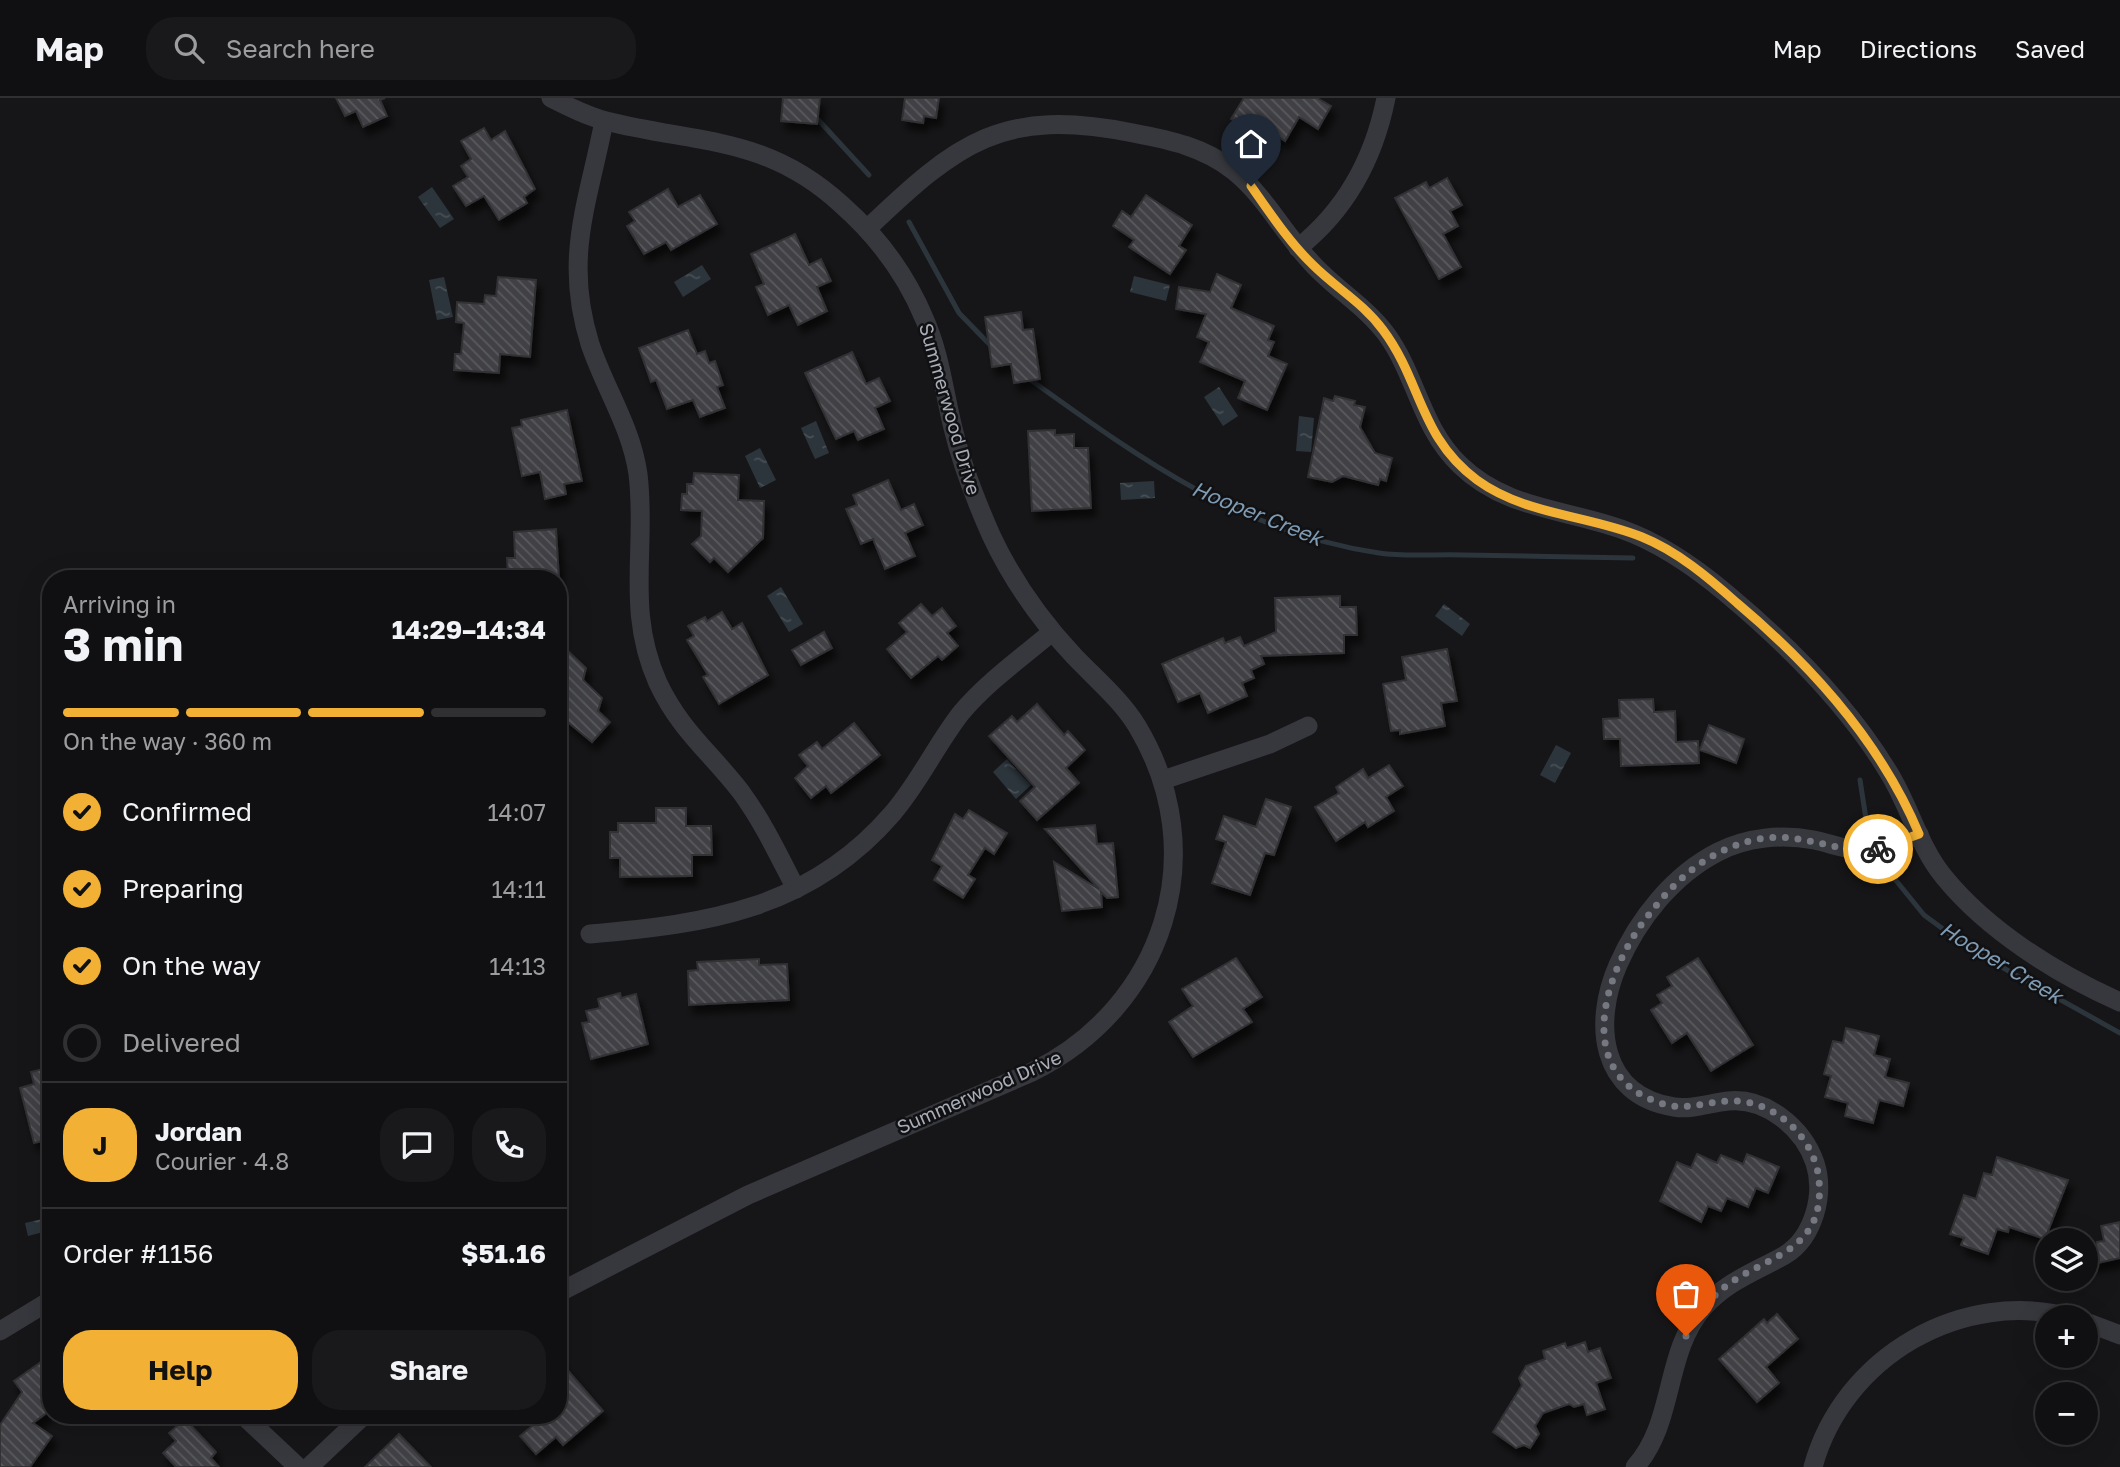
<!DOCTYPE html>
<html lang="en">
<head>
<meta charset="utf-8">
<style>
	:root { --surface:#101012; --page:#19191b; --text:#f1f3f6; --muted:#9c9d9f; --line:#303032; --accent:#f2b134 }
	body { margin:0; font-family:"Golos Text",sans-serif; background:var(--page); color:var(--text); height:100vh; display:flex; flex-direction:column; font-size:26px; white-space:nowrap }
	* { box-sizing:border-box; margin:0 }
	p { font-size:23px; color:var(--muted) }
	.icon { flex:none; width:38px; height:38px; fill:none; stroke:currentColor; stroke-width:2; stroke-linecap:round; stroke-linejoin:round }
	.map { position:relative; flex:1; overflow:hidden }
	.drawer { position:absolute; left:42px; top:472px; width:525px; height:854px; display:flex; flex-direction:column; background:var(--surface); border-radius:28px; box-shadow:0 7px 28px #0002,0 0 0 2px var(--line) }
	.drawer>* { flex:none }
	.fabs { position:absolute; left:2035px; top:1130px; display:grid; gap:14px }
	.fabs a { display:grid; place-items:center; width:63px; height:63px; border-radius:50%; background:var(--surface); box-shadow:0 7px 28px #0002,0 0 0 2px var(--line); font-size:35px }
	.pin { position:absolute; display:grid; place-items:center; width:60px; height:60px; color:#fff; margin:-72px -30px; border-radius:50% 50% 50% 0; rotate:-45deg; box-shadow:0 0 7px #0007 }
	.pin .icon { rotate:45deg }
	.courier { position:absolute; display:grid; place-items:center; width:70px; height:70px; margin:-35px; border:5px solid #f2b134; border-radius:50%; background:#fff; color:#222; box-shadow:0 2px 9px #0007 }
	.overview em { font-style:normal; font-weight:700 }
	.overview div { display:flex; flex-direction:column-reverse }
	.overview { display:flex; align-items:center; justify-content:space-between; height:119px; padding:0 21px }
	h1 { font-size:46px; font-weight:700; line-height:52px }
	.bar { display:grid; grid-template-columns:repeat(4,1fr); gap:10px 7px; align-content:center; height:84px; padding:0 21px }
	.bar i { height:9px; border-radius:5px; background:var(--line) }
	.bar .active { background:var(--accent) }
	.bar p { grid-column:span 4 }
	.line { display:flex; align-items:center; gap:18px; padding:0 21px; border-top:2px solid var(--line) }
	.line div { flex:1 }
	.round { display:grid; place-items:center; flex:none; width:74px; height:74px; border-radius:28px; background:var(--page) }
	ol { padding:0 21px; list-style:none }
	li { display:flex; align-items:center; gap:21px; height:77px }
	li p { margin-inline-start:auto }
	li .icon { padding:7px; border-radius:50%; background:var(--accent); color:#111; stroke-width:4 }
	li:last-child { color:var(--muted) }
	li i { width:38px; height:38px; border:4px solid var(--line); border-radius:50% }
	.cta { display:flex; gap:14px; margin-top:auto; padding:14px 21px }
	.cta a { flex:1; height:80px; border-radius:28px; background:var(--accent); color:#111; font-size:28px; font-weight:700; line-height:80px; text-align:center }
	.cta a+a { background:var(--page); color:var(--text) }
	header { display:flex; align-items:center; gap:42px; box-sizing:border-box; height:98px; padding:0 35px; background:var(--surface); border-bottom:2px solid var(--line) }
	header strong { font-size:33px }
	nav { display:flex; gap:38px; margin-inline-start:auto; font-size:24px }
	.search { width:490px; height:63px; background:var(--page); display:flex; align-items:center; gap:18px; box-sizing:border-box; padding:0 24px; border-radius:28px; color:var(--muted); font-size:26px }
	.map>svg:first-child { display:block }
</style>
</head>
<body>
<header>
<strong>Map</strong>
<div class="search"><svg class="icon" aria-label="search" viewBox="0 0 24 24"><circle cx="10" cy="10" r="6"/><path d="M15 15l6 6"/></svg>Search here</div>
<nav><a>Map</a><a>Directions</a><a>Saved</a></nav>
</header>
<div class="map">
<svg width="2120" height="1369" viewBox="0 0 2120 1369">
	<defs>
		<pattern id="water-ripples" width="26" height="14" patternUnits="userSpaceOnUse" patternTransform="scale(1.75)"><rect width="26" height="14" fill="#2c353c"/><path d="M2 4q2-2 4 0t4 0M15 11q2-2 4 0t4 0" fill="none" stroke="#485056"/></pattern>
		<pattern id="building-back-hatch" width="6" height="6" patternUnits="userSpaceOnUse" patternTransform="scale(1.75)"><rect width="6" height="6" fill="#404145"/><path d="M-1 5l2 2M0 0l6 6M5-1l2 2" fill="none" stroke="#595a5e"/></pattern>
		<filter id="shadow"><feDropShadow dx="4.5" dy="8" stdDeviation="3.5" flood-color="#0009"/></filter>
	</defs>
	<rect width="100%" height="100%" fill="#161618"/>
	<g fill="url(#water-ripples)">
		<path d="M 432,89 L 454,121 L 440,130 L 418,99 Z"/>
		<path d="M 702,167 L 711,181 L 683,199 L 674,184 Z"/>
		<path d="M 1134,178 L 1170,187 L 1166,203 L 1130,194 Z"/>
		<path d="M 444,179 L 453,219 L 437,222 L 429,182 Z"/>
		<path d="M 1219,289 L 1238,318 L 1223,328 L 1204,299 Z"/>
		<path d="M 1299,318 L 1314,320 L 1311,354 L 1296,353 Z"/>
		<path d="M 816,323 L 829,355 L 815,361 L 801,330 Z"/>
		<path d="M 760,350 L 776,382 L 760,390 L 745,358 Z"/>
		<path d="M 1154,383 L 1155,400 L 1121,402 L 1120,385 Z"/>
		<path d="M 781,489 L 803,526 L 789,534 L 767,498 Z"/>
		<path d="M 1444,506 L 1470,526 L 1462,538 L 1435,518 Z"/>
		<path d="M 1556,647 L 1571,655 L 1555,685 L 1540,677 Z"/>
		<path d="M 1007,661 L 1031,687 L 1016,701 L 993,674 Z"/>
		<path d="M 51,1119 L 51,1132 L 28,1138 L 25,1125 Z"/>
	</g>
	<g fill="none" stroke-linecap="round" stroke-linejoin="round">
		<g stroke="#2c353c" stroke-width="5">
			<path d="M 812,15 L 869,77"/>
			<path d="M 909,124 L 959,215 L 994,251"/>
			<path d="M 1028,280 C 1138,359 1241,435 1379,455 C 1406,459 1436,456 1463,457 C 1520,458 1576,459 1633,460"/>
			<path d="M 1860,682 L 1866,721"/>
			<path d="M 1894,780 L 1924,817 L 1973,853 L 2120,935"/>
		</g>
	</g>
	<g fill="url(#building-back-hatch)" stroke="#303034" stroke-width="2" filter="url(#shadow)">
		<path d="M 336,0 L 385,0 L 380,2 L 387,18 L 363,29 L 356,13 L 345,18 Z"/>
		<path d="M 783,0 L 820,0 L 817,26 L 781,23 Z"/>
		<path d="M 905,0 L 939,0 L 936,20 L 924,18 L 923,25 L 902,22 Z"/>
		<path d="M 1244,0 L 1317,0 L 1331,8 L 1318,31 L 1299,19 L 1285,43 L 1277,38 L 1272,46 L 1231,21 Z"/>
		<path d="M 484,30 L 491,42 L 505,33 L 535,91 L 524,99 L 527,105 L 499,122 L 484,98 L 466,108 L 453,88 L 468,79 L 461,68 L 471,61 L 461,43 Z"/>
		<path d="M 1447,80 L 1462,107 L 1450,113 L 1458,128 L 1443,136 L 1461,169 L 1439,181 L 1395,100 L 1426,84 L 1429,90 Z"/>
		<path d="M 668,91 L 678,109 L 700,97 L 717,126 L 671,152 L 666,144 L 644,156 L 627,128 L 635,123 L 629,114 Z"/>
		<path d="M 1146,97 L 1192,127 L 1179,148 L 1186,152 L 1170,176 L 1129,149 L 1134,142 L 1113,128 L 1122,113 L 1131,119 Z"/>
		<path d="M 795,136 L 809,167 L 821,161 L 831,183 L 817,189 L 827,213 L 798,227 L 789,207 L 768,217 L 756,189 L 764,186 L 751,156 Z"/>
		<path d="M 1217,176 L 1241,187 L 1231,210 L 1274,228 L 1268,242 L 1274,244 L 1268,258 L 1287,266 L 1267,312 L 1238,300 L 1245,283 L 1200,264 L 1209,244 L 1197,239 L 1206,216 L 1176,211 L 1179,189 L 1210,194 Z"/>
		<path d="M 498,179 L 536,182 L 530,259 L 500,256 L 499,275 L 454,272 L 455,256 L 461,256 L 464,225 L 456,224 L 457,204 L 484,206 L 485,197 L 496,198 Z"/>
		<path d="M 1021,214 L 1023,232 L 1033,231 L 1040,281 L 1014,285 L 1011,266 L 992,269 L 985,219 Z"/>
		<path d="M 688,232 L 697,256 L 705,253 L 709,265 L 715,263 L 723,287 L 717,289 L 725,310 L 700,319 L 693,302 L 667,311 L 656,282 L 651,284 L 639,250 Z"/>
		<path d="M 852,254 L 866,286 L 879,280 L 890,303 L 875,310 L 884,331 L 858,342 L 854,333 L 836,341 L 805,275 Z"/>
		<path d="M 1335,298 L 1355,303 L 1354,307 L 1365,309 L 1360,329 L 1375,355 L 1392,360 L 1386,383 L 1380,381 L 1378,387 L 1343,378 L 1332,384 L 1308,379 L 1324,300 L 1333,303 Z"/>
		<path d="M 567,312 L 582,383 L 564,386 L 566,396 L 545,401 L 540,374 L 522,378 L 512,330 L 522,328 L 521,322 Z"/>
		<path d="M 1055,332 L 1055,337 L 1074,336 L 1074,350 L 1088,350 L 1091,410 L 1032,413 L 1028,333 Z"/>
		<path d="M 694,375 L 739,377 L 738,402 L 764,403 L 763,440 L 728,474 L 714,460 L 710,464 L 692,446 L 701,438 L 702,413 L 681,412 L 682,396 L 687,396 L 687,386 L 693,386 Z"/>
		<path d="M 888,382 L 901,412 L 914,406 L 923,427 L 905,435 L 915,458 L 885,471 L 873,441 L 861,446 L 846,411 L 857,407 L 853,397 Z"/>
		<path d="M 556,431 L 559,481 L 508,481 L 507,460 L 515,460 L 514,434 Z"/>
		<path d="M 1340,498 L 1340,509 L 1356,509 L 1357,537 L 1344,537 L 1344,555 L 1261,558 L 1264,566 L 1251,572 L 1254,580 L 1242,585 L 1247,598 L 1208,615 L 1200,595 L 1178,604 L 1162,566 L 1223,540 L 1225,545 L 1240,539 L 1244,548 L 1276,534 L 1275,500 Z"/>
		<path d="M 921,506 L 932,518 L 942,510 L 956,528 L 947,535 L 958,548 L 942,562 L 938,558 L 911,580 L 887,551 L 907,534 L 899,525 Z"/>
		<path d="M 722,514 L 732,531 L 742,525 L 768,577 L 719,606 L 703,579 L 708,577 L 687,542 L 694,538 L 688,528 L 705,519 L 707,523 Z"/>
		<path d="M 824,534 L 832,550 L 801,567 L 792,552 Z"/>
		<path d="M 1447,551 L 1457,603 L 1441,605 L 1445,628 L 1400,636 L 1400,632 L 1391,633 L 1383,586 L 1406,582 L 1402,559 Z"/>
		<path d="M 568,553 L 586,570 L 583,582 L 602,600 L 598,613 L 610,624 L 592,644 L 558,616 L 558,564 Z"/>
		<path d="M 1653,601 L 1654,614 L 1675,613 L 1676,644 L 1698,643 L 1699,665 L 1621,668 L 1620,641 L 1604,641 L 1603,621 L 1620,620 L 1619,602 Z"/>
		<path d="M 1037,606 L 1064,637 L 1068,633 L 1085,652 L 1066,670 L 1079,685 L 1037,722 L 1020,703 L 1035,689 L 989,638 L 1012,618 L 1017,624 Z"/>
		<path d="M 854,625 L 880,657 L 831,695 L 826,688 L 811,700 L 795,680 L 808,668 L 799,657 L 817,644 L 822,651 Z"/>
		<path d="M 1709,627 L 1744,641 L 1736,665 L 1700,652 Z"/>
		<path d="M 1389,667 L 1403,688 L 1386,699 L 1394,713 L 1368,729 L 1365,724 L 1336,743 L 1315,709 L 1339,695 L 1336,689 L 1363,671 L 1368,680 Z"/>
		<path d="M 1266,701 L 1291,709 L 1274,757 L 1265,755 L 1250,797 L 1212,785 L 1226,744 L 1216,741 L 1224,718 L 1256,729 Z"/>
		<path d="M 656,710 L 686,710 L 686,728 L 711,728 L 712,757 L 692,757 L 692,778 L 620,779 L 620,760 L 610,760 L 610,734 L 618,734 L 618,725 L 656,725 Z"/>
		<path d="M 969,712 L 1007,735 L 994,756 L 985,750 L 968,777 L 975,781 L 963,800 L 934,782 L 942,768 L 932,762 L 955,716 L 963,721 Z"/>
		<path d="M 1095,727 L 1097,746 L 1113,745 L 1118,799 L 1107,800 L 1101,794 L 1102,809 L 1062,813 L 1054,764 L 1099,791 L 1045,731 Z"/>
		<path d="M 1236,860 L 1262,899 L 1243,911 L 1252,924 L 1193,959 L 1169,924 L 1193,908 L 1182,891 Z"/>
		<path d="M 1698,860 L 1753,947 L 1711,973 L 1687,935 L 1672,945 L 1651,912 L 1662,905 L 1657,897 L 1672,888 L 1667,879 Z"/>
		<path d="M 759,861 L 759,867 L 787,866 L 789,902 L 689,907 L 688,873 L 698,872 L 697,864 Z"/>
		<path d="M 620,895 L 621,900 L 636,896 L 648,946 L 591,961 L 582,925 L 589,924 L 586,913 L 600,910 L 598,901 Z"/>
		<path d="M 1846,930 L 1879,938 L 1874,957 L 1890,961 L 1885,979 L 1909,985 L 1903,1008 L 1879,1002 L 1873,1025 L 1845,1018 L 1848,1005 L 1825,999 L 1831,978 L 1824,976 L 1833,943 L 1843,945 Z"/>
		<path d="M 51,969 L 51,1041 L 34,1045 L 20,990 L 34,986 L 31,974 Z"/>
		<path d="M 1697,1056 L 1717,1065 L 1721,1057 L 1743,1066 L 1747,1056 L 1779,1069 L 1768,1095 L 1756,1090 L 1748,1109 L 1727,1100 L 1721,1113 L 1708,1108 L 1701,1124 L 1660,1103 L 1677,1064 L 1691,1070 Z"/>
		<path d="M 1997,1059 L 2068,1082 L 2045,1141 L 2009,1129 L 2008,1134 L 1997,1131 L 1988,1156 L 1961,1147 L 1964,1140 L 1950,1136 L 1964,1097 L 1976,1101 L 1984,1075 L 1992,1077 Z"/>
		<path d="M 2120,1124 L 2120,1160 L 2088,1167 L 2097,1144 L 2104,1143 L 2101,1128 Z"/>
		<path d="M 1777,1216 L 1798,1241 L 1766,1269 L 1779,1285 L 1757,1304 L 1719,1261 L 1764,1221 L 1767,1225 Z"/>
		<path d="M 1585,1244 L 1588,1254 L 1600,1250 L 1611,1280 L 1596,1285 L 1605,1311 L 1587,1317 L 1584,1306 L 1574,1309 L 1569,1306 L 1543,1315 L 1535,1328 L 1539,1336 L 1530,1350 L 1524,1347 L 1516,1350 L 1493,1334 L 1522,1287 L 1519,1280 L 1526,1268 L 1545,1261 L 1543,1253 L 1565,1245 L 1567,1250 Z"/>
		<path d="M 558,1261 L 603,1313 L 563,1347 L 556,1339 L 536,1356 L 520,1338 L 544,1318 L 558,1318 Z"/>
		<path d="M 41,1264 L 51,1279 L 51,1312 L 33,1325 L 52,1338 L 30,1369 L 0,1369 L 0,1327 L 22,1294 L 14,1283 Z"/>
		<path d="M 185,1321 L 216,1354 L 211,1360 L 219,1369 L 176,1369 L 163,1355 L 176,1343 L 169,1335 Z"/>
		<path d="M 399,1336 L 431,1369 L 365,1369 Z"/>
	</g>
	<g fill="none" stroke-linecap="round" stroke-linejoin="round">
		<g stroke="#37383d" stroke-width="19">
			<path d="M 551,0 C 569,9 587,18 606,23 C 697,46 766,37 842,107 C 877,138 906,177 924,220 C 940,255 944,294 953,330 C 962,368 976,403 991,437 C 1012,482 1041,523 1074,558 C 1096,581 1121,602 1137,628 C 1214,756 1164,909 1032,974 L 748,1097 L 558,1195"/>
			<path d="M 604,23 C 588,106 563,160 590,246 C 605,291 631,328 638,376 C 647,450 625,512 658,585 C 680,632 711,655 741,694 C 763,724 779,758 796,791"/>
			<path d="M 867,131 C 958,44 1002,9 1133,35 C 1170,42 1204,49 1234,73 C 1264,97 1283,134 1309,162 C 1333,190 1365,207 1387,237 C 1417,279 1421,330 1460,367 C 1505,411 1565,411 1621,431 C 1661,445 1695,469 1727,496 C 1788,547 1848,607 1889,675 C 1910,709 1919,749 1944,779 C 1988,833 2057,876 2120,904"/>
			<path d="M 1298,150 C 1346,112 1374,60 1386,0"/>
			<path d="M 1163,682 L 1270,646 L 1308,628"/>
			<path d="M 590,836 C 708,826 810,811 892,716 C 919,685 936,647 961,615 C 987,584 1021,560 1052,534"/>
			<path d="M 2086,1224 L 2120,1237"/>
			<path d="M 0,1233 L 51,1202"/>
			<path d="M 244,1318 L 298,1369"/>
			<path d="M 309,1369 L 363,1318"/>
			<path d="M 1635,1369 C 1675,1325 1664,1255 1703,1210 C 1727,1183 1755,1174 1785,1157 C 1814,1139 1825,1096 1815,1065 C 1803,1030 1766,999 1728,1003 C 1709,1005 1693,1012 1674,1009 C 1599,997 1593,924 1618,867 C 1638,821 1673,777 1718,754 C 1747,739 1782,736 1814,742 C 1830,745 1845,752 1862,752 C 1882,753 1901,743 1919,736"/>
			<path d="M 1813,1369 C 1843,1259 1962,1189 2073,1220"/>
		</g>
	</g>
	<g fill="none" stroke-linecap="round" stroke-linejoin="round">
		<path stroke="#757880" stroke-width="7" stroke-dasharray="0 12.6" d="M 1686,1238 C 1696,1217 1711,1198 1730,1185 C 1773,1156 1825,1151 1819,1082 C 1815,1040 1775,1002 1732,1003 C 1706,1003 1687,1014 1660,1005 C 1568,974 1607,867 1651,814 C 1678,779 1709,753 1753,742 C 1802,731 1838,758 1878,751"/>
		<path stroke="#f2b134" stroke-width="9" d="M 1251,88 C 1270,115 1289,144 1313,167 C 1336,190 1363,205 1383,232 C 1422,284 1419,339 1477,382 C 1525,417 1588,417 1642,439 C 1677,453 1709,480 1737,505 C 1812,568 1881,645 1919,736 L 1878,751"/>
	</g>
	<g text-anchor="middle" stroke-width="5" stroke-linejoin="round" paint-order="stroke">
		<g font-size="19" fill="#a8adb8" stroke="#111113">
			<text transform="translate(950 311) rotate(74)" y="7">Summerwood Drive</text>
			<text transform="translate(979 994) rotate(-24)" y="7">Summerwood Drive</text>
		</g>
		<g font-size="21" font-style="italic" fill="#7f9bb3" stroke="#111113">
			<text transform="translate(1257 416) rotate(22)" y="7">Hooper Creek</text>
			<text transform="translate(2001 865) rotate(31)" y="7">Hooper Creek</text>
		</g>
	</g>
</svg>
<div class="fabs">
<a><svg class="icon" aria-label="layers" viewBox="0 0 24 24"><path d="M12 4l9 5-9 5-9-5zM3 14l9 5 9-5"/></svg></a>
<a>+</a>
<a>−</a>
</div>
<div class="pin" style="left:1686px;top:1238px;background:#ea580c"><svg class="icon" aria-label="bag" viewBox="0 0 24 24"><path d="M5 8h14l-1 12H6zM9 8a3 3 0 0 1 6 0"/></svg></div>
<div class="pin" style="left:1251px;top:88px;background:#1f2937"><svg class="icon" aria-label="home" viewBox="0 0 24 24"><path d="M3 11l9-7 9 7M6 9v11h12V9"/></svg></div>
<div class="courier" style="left:1878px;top:751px"><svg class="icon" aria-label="bike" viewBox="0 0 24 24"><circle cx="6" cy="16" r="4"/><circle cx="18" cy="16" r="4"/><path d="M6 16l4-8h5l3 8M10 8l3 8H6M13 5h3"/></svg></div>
<section class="drawer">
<div class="overview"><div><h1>3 min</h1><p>Arriving in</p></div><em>14:29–14:34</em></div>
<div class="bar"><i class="active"></i><i class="active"></i><i class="active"></i><i></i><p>On the way · 360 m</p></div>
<ol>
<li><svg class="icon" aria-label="check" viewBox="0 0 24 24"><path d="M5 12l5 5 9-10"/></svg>Confirmed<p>14:07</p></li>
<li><svg class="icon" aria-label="check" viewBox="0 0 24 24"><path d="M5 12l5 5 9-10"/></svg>Preparing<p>14:11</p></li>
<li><svg class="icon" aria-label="check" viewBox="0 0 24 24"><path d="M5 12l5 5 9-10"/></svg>On the way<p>14:13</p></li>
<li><i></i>Delivered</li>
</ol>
<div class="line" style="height:126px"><b class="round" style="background:var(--accent);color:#111">J</b><div><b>Jordan</b><p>Courier · 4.8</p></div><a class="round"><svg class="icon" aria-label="chat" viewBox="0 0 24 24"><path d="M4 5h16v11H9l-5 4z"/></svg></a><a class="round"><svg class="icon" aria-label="phone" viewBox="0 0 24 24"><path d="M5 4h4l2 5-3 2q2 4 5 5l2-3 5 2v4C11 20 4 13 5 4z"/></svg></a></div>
<div class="line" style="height:91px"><div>Order #1156</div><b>$51.16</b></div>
<div class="cta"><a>Help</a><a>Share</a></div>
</section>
</div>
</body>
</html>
